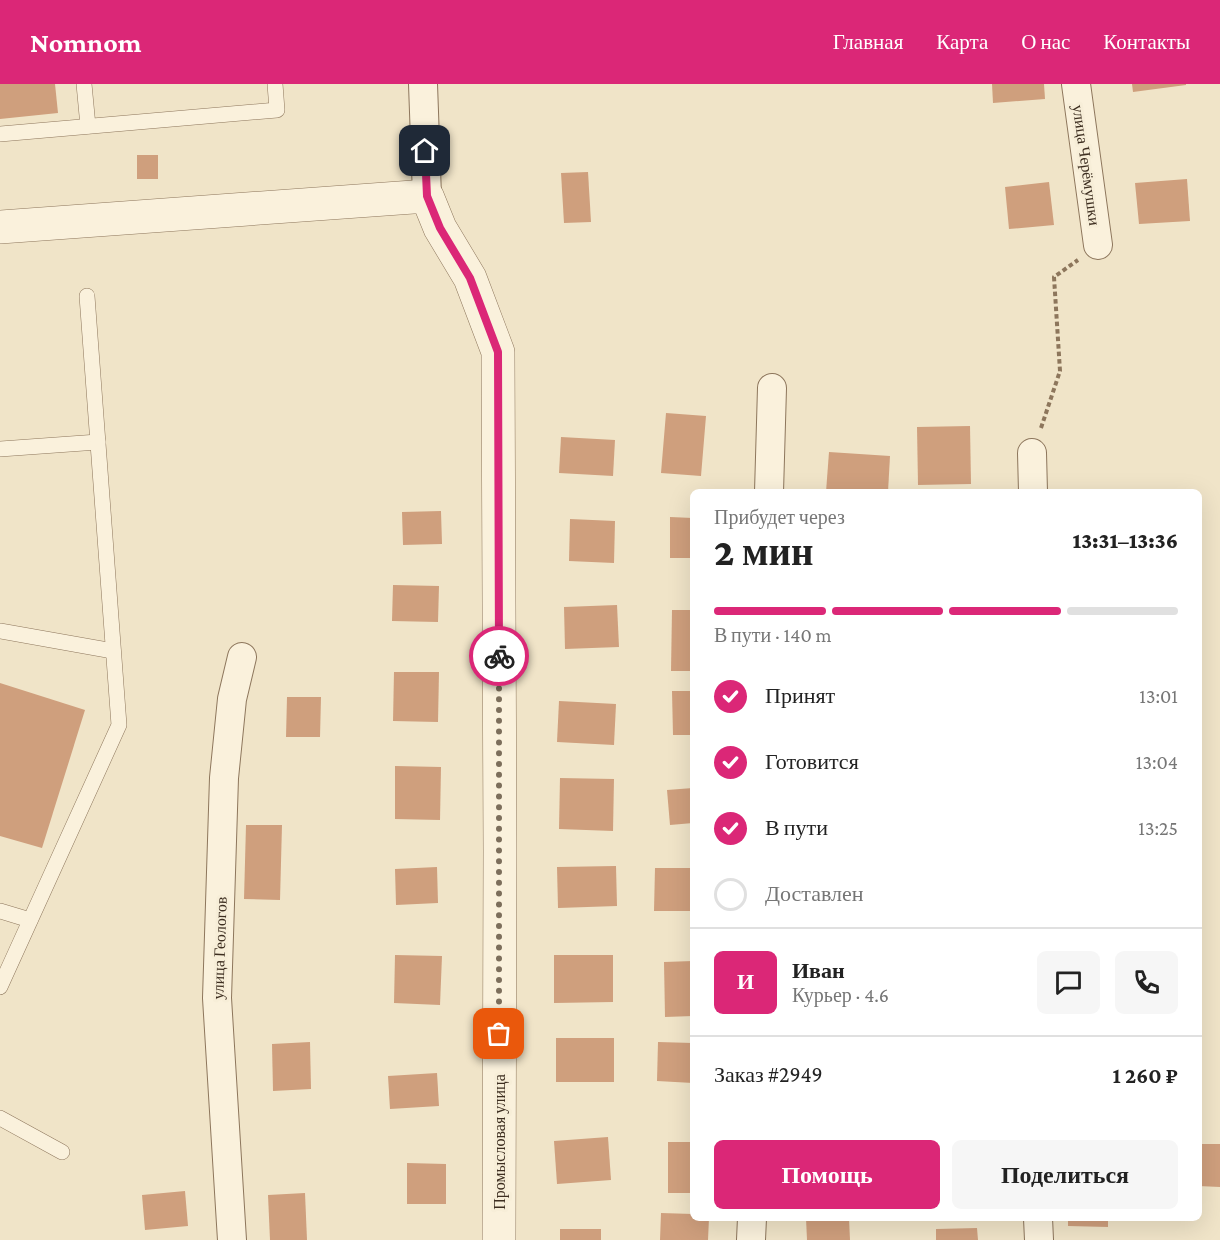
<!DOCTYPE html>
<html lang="ru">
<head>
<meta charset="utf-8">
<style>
	:root { --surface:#fff; --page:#f6f6f6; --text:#222; --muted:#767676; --line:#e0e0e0; --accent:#db2777 }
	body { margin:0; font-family:"Crimson Pro",serif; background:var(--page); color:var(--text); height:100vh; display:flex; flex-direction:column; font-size:22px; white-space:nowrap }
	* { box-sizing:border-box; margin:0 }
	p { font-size:20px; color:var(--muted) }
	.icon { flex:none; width:33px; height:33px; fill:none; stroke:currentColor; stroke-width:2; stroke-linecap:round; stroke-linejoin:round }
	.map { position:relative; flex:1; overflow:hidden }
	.details { position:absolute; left:690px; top:405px; width:512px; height:732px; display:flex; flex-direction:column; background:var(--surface); border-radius:9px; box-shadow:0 6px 24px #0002 }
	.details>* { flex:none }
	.pin { position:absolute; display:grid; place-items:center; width:51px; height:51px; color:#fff; margin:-26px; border-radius:12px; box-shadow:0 3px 9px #0006 }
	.courier { position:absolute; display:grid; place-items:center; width:60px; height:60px; margin:-30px; border:4px solid #db2777; border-radius:50%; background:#fff; color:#222; box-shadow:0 2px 8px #0007 }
	.overview em { font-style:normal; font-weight:800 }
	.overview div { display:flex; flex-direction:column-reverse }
	.overview { display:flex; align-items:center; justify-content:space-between; height:102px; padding:0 24px }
	h1 { font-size:39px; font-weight:800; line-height:45px }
	.bar { display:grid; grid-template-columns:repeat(4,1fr); gap:9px 6px; align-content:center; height:72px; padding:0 24px }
	.bar i { height:8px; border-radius:4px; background:var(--line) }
	.bar .current { background:var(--accent) }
	.bar p { grid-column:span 4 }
	.line { display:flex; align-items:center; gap:15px; padding:0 24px; border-top:2px solid var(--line) }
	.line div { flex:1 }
	.round { display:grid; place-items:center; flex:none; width:63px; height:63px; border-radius:9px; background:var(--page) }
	ol { padding:0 24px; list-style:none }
	li { display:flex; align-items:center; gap:18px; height:66px }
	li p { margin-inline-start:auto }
	li .icon { padding:6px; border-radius:50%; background:var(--accent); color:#fff; stroke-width:4 }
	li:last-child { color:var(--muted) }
	li i { width:33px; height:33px; border:3px solid var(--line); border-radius:50% }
	.action { display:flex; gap:12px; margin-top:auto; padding:12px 24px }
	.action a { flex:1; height:69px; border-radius:9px; background:var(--accent); color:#fff; font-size:24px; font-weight:800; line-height:69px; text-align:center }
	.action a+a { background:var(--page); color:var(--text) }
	header { display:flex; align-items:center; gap:36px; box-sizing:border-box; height:84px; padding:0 30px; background:var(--accent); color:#fff }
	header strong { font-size:28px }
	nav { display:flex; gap:33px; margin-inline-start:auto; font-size:21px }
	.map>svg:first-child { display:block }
</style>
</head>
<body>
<header>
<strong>Nomnom</strong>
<nav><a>Главная</a><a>Карта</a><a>О нас</a><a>Контакты</a></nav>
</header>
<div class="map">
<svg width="1220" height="1156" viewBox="0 0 1220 1156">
	<rect width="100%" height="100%" fill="#f0e4c8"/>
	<g fill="#cf9f7d">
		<path d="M 0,0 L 55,0 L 58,29 L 0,35 Z"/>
		<path d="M 992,0 L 1044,0 L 1045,15 L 993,19 Z"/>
		<path d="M 1132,0 L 1186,0 L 1186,1 L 1133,8 Z"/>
		<rect x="137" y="71" width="21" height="24"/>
		<path d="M 588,88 L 591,138 L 564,139 L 561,89 Z"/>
		<path d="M 1187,95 L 1190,137 L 1139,140 L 1135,99 Z"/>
		<path d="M 1049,98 L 1054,141 L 1009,145 L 1005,103 Z"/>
		<path d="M 666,329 L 706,332 L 701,392 L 661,389 Z"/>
		<path d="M 970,342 L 971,400 L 918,401 L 917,343 Z"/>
		<path d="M 561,353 L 615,356 L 613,392 L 559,389 Z"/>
		<path d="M 829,368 L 890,372 L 888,408 L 826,408 Z"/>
		<path d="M 441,427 L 442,460 L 403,461 L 402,428 Z"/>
		<path d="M 670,433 L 693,434 L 693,474 L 670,474 Z"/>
		<path d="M 570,435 L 615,437 L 614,479 L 569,477 Z"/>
		<path d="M 393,501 L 439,502 L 438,538 L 392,537 Z"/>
		<path d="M 617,521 L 619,563 L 565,565 L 564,523 Z"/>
		<path d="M 672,526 L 693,526 L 693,587 L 671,587 Z"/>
		<path d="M 394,588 L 439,588 L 438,638 L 393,637 Z"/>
		<path d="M 0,599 L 85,626 L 42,764 L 0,752 Z"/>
		<path d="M 672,607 L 693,607 L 693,651 L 673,651 Z"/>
		<path d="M 287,613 L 321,613 L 320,653 L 286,653 Z"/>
		<path d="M 559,617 L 616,620 L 614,661 L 557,658 Z"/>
		<path d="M 395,682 L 441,683 L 440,736 L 395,735 Z"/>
		<path d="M 560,694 L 614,695 L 613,747 L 559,745 Z"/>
		<path d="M 693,704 L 693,739 L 670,741 L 667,706 Z"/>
		<path d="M 246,741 L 282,741 L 280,816 L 244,815 Z"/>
		<path d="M 616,782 L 617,822 L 558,824 L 557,783 Z"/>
		<path d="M 437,783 L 438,819 L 396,821 L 395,785 Z"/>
		<path d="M 655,784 L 693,784 L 693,827 L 654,827 Z"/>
		<path d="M 395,871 L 442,872 L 440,921 L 394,919 Z"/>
		<path d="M 554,871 L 613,871 L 613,918 L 554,919 Z"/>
		<path d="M 693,877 L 693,932 L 665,933 L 664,878 Z"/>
		<rect x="556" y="954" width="58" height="44"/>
		<path d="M 310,958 L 311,1005 L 273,1007 L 272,960 Z"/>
		<path d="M 658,958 L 693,959 L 693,999 L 657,997 Z"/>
		<path d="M 437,989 L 439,1022 L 390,1025 L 388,992 Z"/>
		<path d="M 608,1053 L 611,1096 L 557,1100 L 554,1057 Z"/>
		<rect x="668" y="1058" width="25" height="51"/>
		<path d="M 1198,1060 L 1220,1060 L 1220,1103 L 1198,1102 Z"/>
		<path d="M 407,1079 L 446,1080 L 446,1120 L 407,1120 Z"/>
		<path d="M 185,1107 L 188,1142 L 145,1146 L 142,1111 Z"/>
		<path d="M 305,1109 L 307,1156 L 270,1156 L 268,1111 Z"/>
		<path d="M 661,1129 L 693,1130 L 693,1134 L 709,1134 L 708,1156 L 660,1156 Z"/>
		<path d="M 806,1134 L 849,1134 L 850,1156 L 807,1156 Z"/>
		<path d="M 1068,1134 L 1108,1134 L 1108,1143 L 1068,1142 Z"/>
		<path d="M 977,1144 L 978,1156 L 936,1156 L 936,1145 Z"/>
		<rect x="560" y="1145" width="41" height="11"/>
	</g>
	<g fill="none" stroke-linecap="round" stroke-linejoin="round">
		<g stroke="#8d765c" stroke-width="16">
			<g id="service">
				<path d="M 84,0 L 88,42"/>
				<path d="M 0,50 L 277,26 L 275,0"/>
				<path d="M 0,365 L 98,358"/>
				<path d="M 0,547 L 113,567"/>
				<path d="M 0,827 L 30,836"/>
				<path d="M 0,903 L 119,641 L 87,212"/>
				<path d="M 0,1034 L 62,1068"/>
			</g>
		</g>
		<g stroke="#8d765c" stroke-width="30">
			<g id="minor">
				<path d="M 423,0 L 427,112"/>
				<path d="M 1076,0 L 1098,161"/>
				<path d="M 1032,369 L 1033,408"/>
				<path d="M 769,408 L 772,304"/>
				<path d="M 1038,1134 L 1039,1156"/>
				<path d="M 232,1156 L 217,914 L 224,694 L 232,615 L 242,573"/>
				<path d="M 751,1156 L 752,1134"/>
			</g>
		</g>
		<g stroke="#8d765c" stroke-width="34">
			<path id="tertiary" d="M 0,143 L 427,112 L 440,144 L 470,194 L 498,268 L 500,766 L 499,1156"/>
		</g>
		<path stroke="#8d765c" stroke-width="4" stroke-dasharray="4.5 3" stroke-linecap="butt" d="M 1041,344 L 1060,287 L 1054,193 L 1078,176"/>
		<use href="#service" stroke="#faf1dc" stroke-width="15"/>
		<use href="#minor" stroke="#faf1dc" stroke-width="28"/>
		<use href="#tertiary" stroke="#faf1dc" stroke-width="33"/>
	</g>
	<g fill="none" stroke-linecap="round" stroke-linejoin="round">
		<path stroke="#7c6e5b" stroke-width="6" stroke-dasharray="0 10.8" d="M 499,572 L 499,950"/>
		<path stroke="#db2777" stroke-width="8" d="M 425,67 L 427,112 L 440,144 L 470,194 L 498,268 L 499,572"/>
	</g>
	<g text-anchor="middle" stroke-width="6" stroke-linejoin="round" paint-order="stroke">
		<g font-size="16" fill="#3d2e20" stroke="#f7eed8">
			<text transform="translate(1087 81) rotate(82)" y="6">улица Черёмушки</text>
			<text transform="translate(219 864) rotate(-88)" y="6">улица Геологов</text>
			<text transform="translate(499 1058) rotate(-90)" y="6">Промысловая улица</text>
		</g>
	</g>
</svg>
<div class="pin" style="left:499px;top:950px;background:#ea580c"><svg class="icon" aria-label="bag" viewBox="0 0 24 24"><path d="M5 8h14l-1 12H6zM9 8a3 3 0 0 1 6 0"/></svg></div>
<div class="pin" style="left:425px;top:67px;background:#1f2937"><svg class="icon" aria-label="home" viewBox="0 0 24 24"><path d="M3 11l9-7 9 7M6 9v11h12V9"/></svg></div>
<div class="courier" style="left:499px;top:572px"><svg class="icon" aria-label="bike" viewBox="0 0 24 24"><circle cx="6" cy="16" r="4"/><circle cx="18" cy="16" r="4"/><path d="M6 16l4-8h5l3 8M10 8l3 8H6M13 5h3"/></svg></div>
<section class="details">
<div class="overview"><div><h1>2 мин</h1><p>Прибудет через</p></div><em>13:31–13:36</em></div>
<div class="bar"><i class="current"></i><i class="current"></i><i class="current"></i><i></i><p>В пути · 140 m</p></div>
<ol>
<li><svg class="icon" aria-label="check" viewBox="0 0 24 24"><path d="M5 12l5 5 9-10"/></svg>Принят<p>13:01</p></li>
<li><svg class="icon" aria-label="check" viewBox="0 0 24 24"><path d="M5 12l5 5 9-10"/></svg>Готовится<p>13:04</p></li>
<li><svg class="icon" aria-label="check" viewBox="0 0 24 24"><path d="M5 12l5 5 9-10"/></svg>В пути<p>13:25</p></li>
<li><i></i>Доставлен</li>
</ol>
<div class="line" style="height:108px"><b class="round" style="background:var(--accent);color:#fff">И</b><div><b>Иван</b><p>Курьер · 4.6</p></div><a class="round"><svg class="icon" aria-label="chat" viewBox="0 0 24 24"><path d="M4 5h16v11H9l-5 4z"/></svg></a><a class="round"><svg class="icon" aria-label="phone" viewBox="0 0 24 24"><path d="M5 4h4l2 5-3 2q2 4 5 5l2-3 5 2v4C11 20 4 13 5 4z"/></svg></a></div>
<div class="line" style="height:78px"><div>Заказ #2949</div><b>1 260 ₽</b></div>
<div class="action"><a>Помощь</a><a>Поделиться</a></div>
</section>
</div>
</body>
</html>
